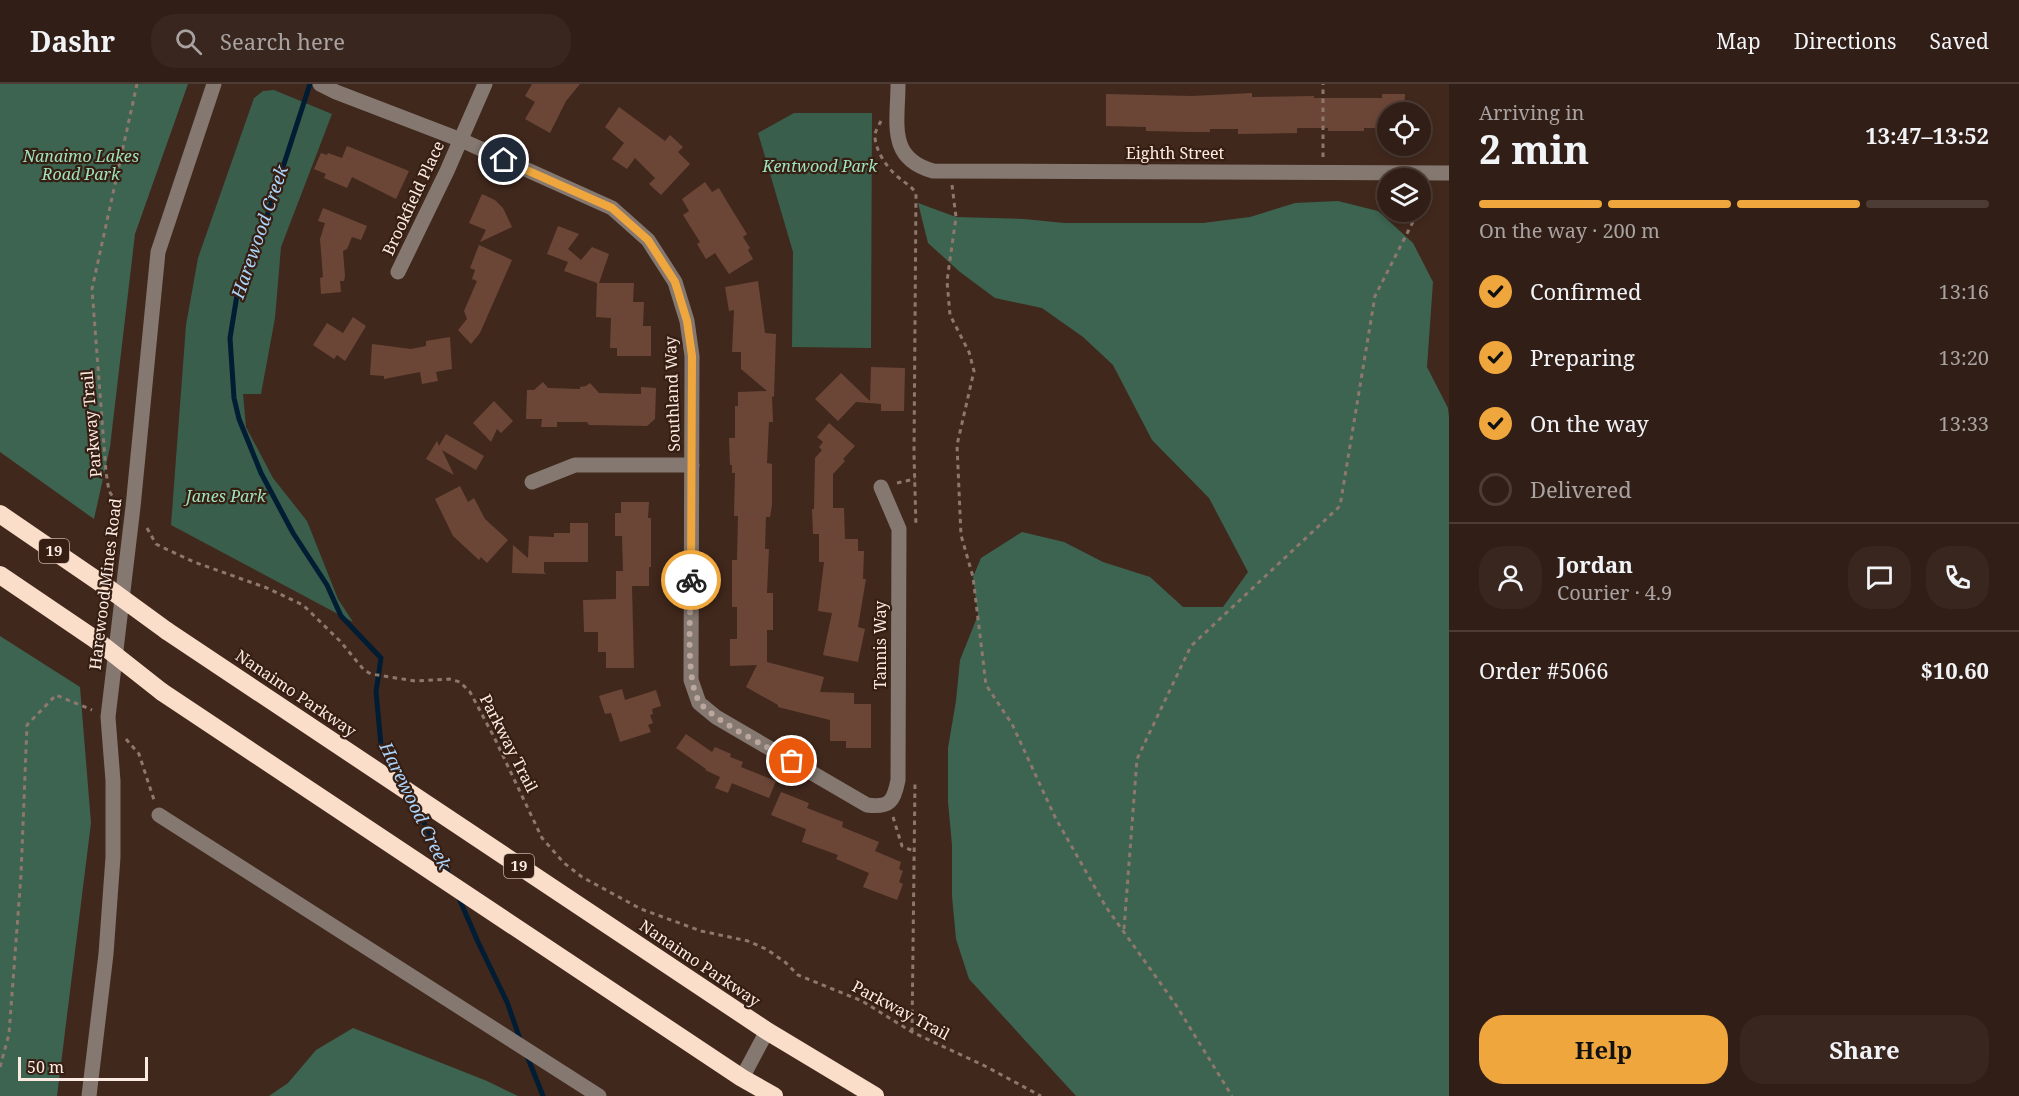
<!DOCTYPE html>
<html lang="en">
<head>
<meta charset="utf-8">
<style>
	:root { --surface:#311e16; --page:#39271f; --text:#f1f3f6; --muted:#a8a2a1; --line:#4c3c35; --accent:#efa73d }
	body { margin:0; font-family:"Noto Serif",serif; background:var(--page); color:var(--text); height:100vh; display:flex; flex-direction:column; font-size:22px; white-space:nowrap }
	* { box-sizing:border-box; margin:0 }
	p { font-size:20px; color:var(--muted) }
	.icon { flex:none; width:33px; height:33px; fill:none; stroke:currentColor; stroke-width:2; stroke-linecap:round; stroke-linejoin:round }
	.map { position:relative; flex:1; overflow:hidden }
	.panel { display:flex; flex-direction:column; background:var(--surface); width:570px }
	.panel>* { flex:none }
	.fabs { position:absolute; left:1377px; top:18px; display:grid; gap:12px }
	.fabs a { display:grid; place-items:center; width:54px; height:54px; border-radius:50%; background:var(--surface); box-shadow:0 3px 9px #0003,0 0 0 2px var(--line); font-size:30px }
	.scale { position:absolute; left:18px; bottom:15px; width:130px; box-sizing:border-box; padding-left:6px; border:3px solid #fcebe3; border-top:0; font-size:16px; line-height:21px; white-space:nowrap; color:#fcebe3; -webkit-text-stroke:4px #361e13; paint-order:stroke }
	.pin { position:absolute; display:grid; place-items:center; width:51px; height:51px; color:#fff; margin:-26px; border:3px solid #fff; border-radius:50%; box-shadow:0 2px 6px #0007 }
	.courier { position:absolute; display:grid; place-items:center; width:60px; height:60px; margin:-30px; border:4px solid #efa73d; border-radius:50%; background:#fff; color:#222; box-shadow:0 2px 8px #0007 }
	.summary em { font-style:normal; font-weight:700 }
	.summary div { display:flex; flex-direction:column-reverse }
	.summary { display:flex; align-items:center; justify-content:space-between; height:102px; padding:0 30px }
	h1 { font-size:39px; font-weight:700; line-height:45px }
	.bar { display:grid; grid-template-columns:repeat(4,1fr); gap:9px 6px; align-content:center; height:72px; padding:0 30px }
	.bar i { height:8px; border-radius:4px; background:var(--line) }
	.bar .selected { background:var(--accent) }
	.bar p { grid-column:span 4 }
	.line { display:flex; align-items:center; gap:15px; padding:0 30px; border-top:2px solid var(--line) }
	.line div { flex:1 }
	.round { display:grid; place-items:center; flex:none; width:63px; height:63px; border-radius:24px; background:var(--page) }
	ol { padding:0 30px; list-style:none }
	li { display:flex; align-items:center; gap:18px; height:66px }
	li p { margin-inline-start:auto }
	li .icon { padding:6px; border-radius:50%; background:var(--accent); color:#111; stroke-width:4 }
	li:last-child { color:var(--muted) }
	li i { width:33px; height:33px; border:3px solid var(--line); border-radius:50% }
	.primary-button { display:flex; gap:12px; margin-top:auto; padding:12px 30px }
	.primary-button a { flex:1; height:69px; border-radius:24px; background:var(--accent); color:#111; font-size:24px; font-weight:700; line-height:69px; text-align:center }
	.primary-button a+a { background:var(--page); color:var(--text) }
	header { display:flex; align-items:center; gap:36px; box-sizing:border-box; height:84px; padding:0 30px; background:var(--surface); border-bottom:2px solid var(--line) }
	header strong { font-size:28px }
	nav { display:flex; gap:33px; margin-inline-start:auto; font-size:21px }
	.search { width:420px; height:54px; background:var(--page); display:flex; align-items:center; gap:15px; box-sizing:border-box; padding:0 21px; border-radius:24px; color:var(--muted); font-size:22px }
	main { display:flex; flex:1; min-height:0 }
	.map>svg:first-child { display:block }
</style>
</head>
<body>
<header>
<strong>Dashr</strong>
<div class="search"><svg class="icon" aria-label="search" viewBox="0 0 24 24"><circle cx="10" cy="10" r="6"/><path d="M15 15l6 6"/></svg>Search here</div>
<nav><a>Map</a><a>Directions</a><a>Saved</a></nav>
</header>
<main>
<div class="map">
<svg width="1449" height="1012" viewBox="0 0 1449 1012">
	<rect width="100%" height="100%" fill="#41281d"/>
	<g fill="#395e4b">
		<path d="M 274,6 L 332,30 L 281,163 L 275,234 L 261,310 L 243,310 L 246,343 L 273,394 L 307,437 L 338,515 L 353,538 L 171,441 L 186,241 L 198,174 L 254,14 L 263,7 Z"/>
		<path d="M 794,29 L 872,29 L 871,264 L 792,263 L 793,168 L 758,49 Z"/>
	</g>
	<g fill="#3c6450">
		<path d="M 0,0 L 188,0 L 135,150 L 110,363 L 94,435 L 0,368 Z"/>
		<path d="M 1338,117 L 1378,127 L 1413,159 L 1433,198 L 1427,283 L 1448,324 L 1449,333 L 1449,1012 L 1076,1012 L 969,895 L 956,855 L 952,812 L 952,761 L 948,718 L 948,664 L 956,617 L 960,576 L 978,531 L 973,493 L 981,474 L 1022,448 L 1064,458 L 1103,478 L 1150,493 L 1183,523 L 1223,523 L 1248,488 L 1209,414 L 1152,356 L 1113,281 L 1083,253 L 1042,224 L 995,214 L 960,188 L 928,159 L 918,119 L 956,133 L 1024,135 L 1064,139 L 1203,139 L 1250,133 L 1295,119 Z"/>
		<path d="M 0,552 L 80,603 L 91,739 L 57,1012 L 0,1012 Z"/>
		<path d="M 353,944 L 487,997 L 518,1012 L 269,1012 L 288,999 L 316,966 Z"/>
	</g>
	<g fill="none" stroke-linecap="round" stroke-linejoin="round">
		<g stroke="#011d34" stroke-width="5">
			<path d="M 310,0 L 268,129 L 238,205 L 230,254 L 234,314 L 239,335 L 261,389 L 293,449 L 327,501 L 341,532 L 381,574 L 376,608 L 381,661 L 402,696"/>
			<path d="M 415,720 L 450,793"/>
			<path d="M 458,812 L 478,858 L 507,918 L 521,958"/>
			<path d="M 527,972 L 543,1012"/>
		</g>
	</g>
	<g fill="#6b4636">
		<path d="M 532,0 L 580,0 L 566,17 L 550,49 L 525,35 L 535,18 L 525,12 Z"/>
		<path d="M 1252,9 L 1252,13 L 1314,12 L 1314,14 L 1382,14 L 1382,10 L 1405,10 L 1404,28 L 1388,28 L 1388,44 L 1364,44 L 1364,47 L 1328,47 L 1328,44 L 1297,44 L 1297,49 L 1238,50 L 1238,45 L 1210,45 L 1210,48 L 1192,48 L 1146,47 L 1146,43 L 1106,42 L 1106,10 L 1192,12 Z"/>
		<path d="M 619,23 L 665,57 L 670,51 L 683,63 L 678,68 L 690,80 L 661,111 L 649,100 L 655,94 L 635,74 L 627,85 L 612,75 L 624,59 L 605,43 Z"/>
		<path d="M 347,62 L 409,87 L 396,115 L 352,93 L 347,104 L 324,94 L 326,90 L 314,85 L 321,69 L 327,71 L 328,69 L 342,74 Z"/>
		<path d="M 705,98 L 712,108 L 719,104 L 729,121 L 747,150 L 743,153 L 750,164 L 748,166 L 753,175 L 729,190 L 715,169 L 706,175 L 697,160 L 700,158 L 683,131 L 689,127 L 682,115 Z"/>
		<path d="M 482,110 L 495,116 L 503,124 L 512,143 L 480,158 L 486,146 L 469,139 Z"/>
		<path d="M 323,124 L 367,142 L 361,156 L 352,153 L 347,165 L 343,167 L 345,192 L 344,197 L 340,197 L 341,208 L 321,210 L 320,194 L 323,193 L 320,155 L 325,139 L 318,137 Z"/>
		<path d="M 558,142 L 579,150 L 568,165 L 581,176 L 592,163 L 609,170 L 599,199 L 634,199 L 633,218 L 644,218 L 643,242 L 651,242 L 651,272 L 617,272 L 617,264 L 610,264 L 611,234 L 596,233 L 597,199 L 564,187 L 568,178 L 547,170 Z"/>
		<path d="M 479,161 L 512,176 L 480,249 L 471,260 L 458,246 L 467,235 L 464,227 L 477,197 L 472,195 L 475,186 L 470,184 Z"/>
		<path d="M 758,197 L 765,249 L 776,250 L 774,313 L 772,312 L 773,338 L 769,338 L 767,379 L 772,380 L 772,421 L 770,433 L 766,433 L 765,465 L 769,465 L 767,509 L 773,509 L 773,546 L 767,546 L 767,578 L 824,593 L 820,608 L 854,609 L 854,620 L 871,620 L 871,664 L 846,664 L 846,657 L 830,657 L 830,636 L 778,623 L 778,621 L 746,603 L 757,581 L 730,582 L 730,555 L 737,555 L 737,523 L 732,523 L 732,476 L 737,476 L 738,432 L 734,432 L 735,389 L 732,389 L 732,381 L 730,381 L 729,354 L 735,354 L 735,322 L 738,322 L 738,308 L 767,307 L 741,285 L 741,268 L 732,268 L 734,226 L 729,227 L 725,203 Z"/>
		<path d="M 353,233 L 366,242 L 345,277 L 337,271 L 334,275 L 313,261 L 327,239 L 343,249 Z"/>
		<path d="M 450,253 L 452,285 L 436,288 L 438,297 L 422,300 L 420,288 L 384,295 L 384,292 L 370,291 L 372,260 L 411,265 L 426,262 L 426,257 Z"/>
		<path d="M 871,283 L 905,284 L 904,327 L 881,327 L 881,320 L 856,318 L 838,337 L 815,315 L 841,289 L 870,317 Z"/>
		<path d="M 543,298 L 548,304 L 580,305 L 580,303 L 586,302 L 590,299 L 599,309 L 641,310 L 641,303 L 656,304 L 655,335 L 647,342 L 589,341 L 587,338 L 557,338 L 557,343 L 541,343 L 542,335 L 526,335 L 527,306 L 534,306 Z"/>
		<path d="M 494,317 L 513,337 L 501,349 L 497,345 L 491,358 L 473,339 Z"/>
		<path d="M 829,339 L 855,362 L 843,375 L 845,377 L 833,390 L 833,424 L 844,424 L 845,455 L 858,455 L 858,467 L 864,467 L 863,495 L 866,495 L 858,543 L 865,545 L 858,578 L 823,571 L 832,529 L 818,527 L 824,478 L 819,478 L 819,450 L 813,450 L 812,425 L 814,425 L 815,374 L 822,366 L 819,363 L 823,358 L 817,353 Z"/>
		<path d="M 446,350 L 484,372 L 476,386 L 442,366 L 454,391 L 426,375 L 437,357 L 439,362 Z"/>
		<path d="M 460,402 L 468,418 L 474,414 L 485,435 L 508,456 L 487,479 L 481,473 L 479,476 L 453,452 L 435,415 Z"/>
		<path d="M 621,418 L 649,418 L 648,434 L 651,434 L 651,483 L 649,483 L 649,502 L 632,502 L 634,584 L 606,584 L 606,568 L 598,568 L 598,548 L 584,548 L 583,516 L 616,515 L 616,487 L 623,487 L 622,452 L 615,452 L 615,429 L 621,429 Z"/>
		<path d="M 570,439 L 588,439 L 588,478 L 544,478 L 544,488 L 546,490 L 512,489 L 513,461 L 528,474 L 529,452 L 554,453 L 554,449 L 570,449 Z"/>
		<path d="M 622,605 L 625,616 L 656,606 L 661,622 L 652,625 L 653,630 L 650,631 L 653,639 L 648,641 L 651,648 L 620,658 L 611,629 L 605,630 L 599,612 Z"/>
		<path d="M 686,650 L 712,668 L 715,663 L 731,670 L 730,673 L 743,678 L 741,683 L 776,697 L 769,714 L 734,700 L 732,699 L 728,709 L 715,704 L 720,693 L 705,686 L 706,685 L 676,664 Z"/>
		<path d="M 781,708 L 809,719 L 807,724 L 843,738 L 842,743 L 879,758 L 875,767 L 901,778 L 899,785 L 903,787 L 899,798 L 903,800 L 897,816 L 863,803 L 869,789 L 836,775 L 838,771 L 802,758 L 806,745 L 771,731 Z"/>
	</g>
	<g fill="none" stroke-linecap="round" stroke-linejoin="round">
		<g stroke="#8e786e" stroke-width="3" stroke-dasharray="4.5 4.5" stroke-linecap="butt">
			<path d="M 881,37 C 879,41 876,46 875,50 C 874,65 887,84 898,93 C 905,99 910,101 916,109 L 914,370 L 916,443"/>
			<path d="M 1323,73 L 1323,0"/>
			<path d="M 952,101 L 956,133 L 947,197 L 950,231 L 969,268 L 974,287 L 957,361 L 961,451 L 973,493 L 986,601 L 1012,640 L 1055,733 L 1106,823 L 1176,921 L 1232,1012"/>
			<path d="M 1420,122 L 1430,104"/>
			<path d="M 897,399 L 915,395"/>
			<path d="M 117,419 L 109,407 L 106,388 L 92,205 L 137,0"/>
			<path d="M 147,444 L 156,460 L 164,464 L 194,478 L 267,504 L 303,521 L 340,557 L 364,586 L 371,590 L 415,597 L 449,595 L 460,598 L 470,608 L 494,653 L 542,754 L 564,779 L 582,793 L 641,825 L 701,847 L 748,857 L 766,865 L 785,878 L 798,891 L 862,917 L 912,948 L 985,982 L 1041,1012"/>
			<path d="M 126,655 L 139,670 L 154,716"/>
			<path d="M 893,733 L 902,762 L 913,767"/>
			<path d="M 1124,845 L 1137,675 L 1191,562 L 1340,422 L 1375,212 L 1418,128"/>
			<path d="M 912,948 L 915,698"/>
			<path d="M 0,983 L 9,950 L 21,791 L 27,641 L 56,611 L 92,626"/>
		</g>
		<g stroke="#847870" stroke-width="15">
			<path d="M 320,0 L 336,8 L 461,56 L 612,124 L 648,156 L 675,198 L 687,237 L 692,272 L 691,596 L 699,619 L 716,633 L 867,721 C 890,724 894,717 898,696 L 899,445 L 881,403"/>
			<path d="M 898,0 C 898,39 887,74 933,87 L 1449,89"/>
			<path d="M 398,188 L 447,87 L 485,0"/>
			<path d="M 532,398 L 575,381 L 692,381"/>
			<path d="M 159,731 L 599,1012"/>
			<path d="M 742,994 L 767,947"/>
			<path d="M 89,1012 L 106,870 L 113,773 L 113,697 L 108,633 L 133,423 L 158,168 L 214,0"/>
		</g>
		<g stroke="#fbdec9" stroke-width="18">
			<path d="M 0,430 L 108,504"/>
			<path d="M 0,491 L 96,556"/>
			<path d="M 167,547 L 767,947 L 875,1012"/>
			<path d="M 162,608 L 742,994 L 774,1012"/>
		</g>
		<g stroke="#fbdec9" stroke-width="18">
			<path d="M 108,504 L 167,547"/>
			<path d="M 96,556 L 162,608"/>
		</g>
	</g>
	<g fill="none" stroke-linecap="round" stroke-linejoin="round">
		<path stroke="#bba79e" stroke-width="6" stroke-dasharray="0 10.8" d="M 691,496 C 691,523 684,601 701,620 C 718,639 768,663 792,677"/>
		<path stroke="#efa73d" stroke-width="8" d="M 504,76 L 612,124 L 648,156 L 675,198 L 687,237 L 692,272 L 691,496"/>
	</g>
	<g text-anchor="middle" stroke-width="4.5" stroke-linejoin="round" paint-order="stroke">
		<g fill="#361e13" stroke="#c1aea5" stroke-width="1.5">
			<rect x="39" y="455" width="30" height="24" rx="4.5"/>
			<rect x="504" y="770" width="30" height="24" rx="4.5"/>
		</g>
		<g font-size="15" font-weight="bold" fill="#fcebe3">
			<text x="54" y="472">19</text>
			<text x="519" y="787">19</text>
		</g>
		<g font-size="16" fill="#fcebe3" stroke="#361e13">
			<text x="1175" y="75">Eighth Street</text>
			<text transform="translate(413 114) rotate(-65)" y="6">Brookfield Place</text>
			<text transform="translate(672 310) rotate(-92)" y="6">Southland Way</text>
			<text transform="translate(91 340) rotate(-95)" y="6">Parkway Trail</text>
			<text transform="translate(105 500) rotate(-83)" y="6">Harewood Mines Road</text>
			<text transform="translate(880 561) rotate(-90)" y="6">Tannis Way</text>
			<text transform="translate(296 609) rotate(34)" y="6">Nanaimo Parkway</text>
			<text transform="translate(509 659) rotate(63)" y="6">Parkway Trail</text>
			<text transform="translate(700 879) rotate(34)" y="6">Nanaimo Parkway</text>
			<text transform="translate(901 926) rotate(28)" y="6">Parkway Trail</text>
		</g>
		<g font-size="16" font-style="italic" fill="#9ee3be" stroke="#361e13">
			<text x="81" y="78">Nanaimo Lakes<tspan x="81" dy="18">Road Park</tspan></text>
			<text x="820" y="88">Kentwood Park</text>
			<text x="226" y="418">Janes Park</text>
		</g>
		<g font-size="18" font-style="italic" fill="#abd4fb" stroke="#361e13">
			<text transform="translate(260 148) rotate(-71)" y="6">Harewood Creek</text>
			<text transform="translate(415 722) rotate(64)" y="6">Harewood Creek</text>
		</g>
	</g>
</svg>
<div class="fabs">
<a><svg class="icon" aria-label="locate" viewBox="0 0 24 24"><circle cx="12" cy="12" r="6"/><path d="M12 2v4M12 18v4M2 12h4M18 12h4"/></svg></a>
<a><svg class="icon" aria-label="layers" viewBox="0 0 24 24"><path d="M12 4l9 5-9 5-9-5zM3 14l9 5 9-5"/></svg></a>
</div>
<div class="scale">50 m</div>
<div class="pin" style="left:792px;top:677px;background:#ea580c"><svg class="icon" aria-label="bag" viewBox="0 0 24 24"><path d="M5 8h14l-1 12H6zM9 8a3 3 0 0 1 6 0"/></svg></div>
<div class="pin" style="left:504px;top:76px;background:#1f2937"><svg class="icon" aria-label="home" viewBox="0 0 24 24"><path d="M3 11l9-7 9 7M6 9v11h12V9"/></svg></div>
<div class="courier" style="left:691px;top:496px"><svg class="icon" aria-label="bike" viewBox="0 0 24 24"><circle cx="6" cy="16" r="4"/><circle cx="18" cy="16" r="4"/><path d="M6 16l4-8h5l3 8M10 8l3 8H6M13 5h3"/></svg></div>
</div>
<section class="panel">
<div class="summary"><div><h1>2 min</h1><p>Arriving in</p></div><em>13:47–13:52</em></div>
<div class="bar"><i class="selected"></i><i class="selected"></i><i class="selected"></i><i></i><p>On the way · 200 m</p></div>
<ol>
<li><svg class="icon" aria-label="check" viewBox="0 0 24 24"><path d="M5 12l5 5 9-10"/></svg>Confirmed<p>13:16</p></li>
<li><svg class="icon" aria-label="check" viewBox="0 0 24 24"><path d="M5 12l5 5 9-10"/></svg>Preparing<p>13:20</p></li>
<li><svg class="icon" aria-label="check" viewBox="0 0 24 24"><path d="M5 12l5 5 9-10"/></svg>On the way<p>13:33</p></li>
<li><i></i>Delivered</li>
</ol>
<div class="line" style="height:108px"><a class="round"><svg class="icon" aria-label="person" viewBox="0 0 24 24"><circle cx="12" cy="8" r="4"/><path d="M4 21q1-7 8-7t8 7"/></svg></a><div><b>Jordan</b><p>Courier · 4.9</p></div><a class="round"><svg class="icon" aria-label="chat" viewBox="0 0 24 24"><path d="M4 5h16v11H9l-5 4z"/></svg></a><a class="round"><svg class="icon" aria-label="phone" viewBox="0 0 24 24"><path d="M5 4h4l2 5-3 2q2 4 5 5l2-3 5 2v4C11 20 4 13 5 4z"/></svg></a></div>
<div class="line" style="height:78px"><div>Order #5066</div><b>$10.60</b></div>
<div class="primary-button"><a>Help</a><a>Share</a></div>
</section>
</main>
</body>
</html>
